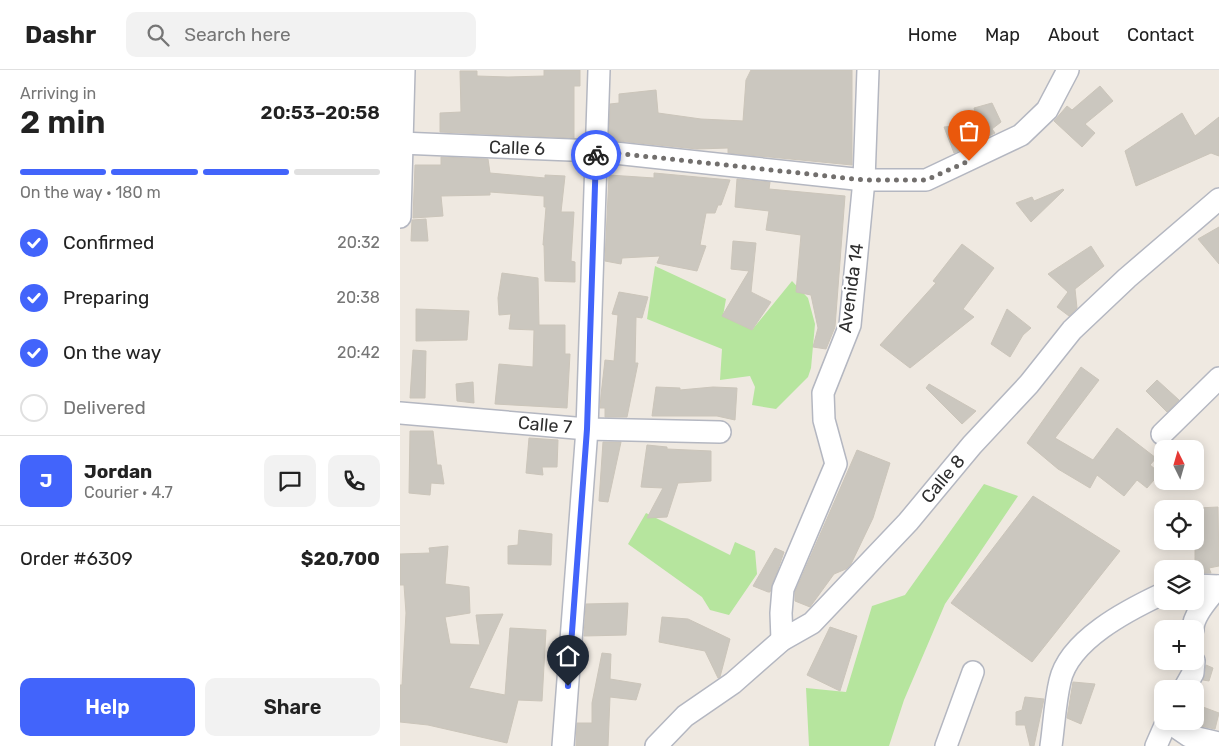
<!DOCTYPE html>
<html lang="en">
<head>
<meta charset="utf-8">
<style>
	:root { --surface:#fff; --page:#f2f2f2; --text:#222; --muted:#767676; --line:#e0e0e0; --accent:#4264fb }
	body { margin:0; font-family:Rubik,sans-serif; background:var(--page); color:var(--text); height:100vh; display:flex; flex-direction:column; font-size:19px; white-space:nowrap }
	* { box-sizing:border-box; margin:0 }
	p { font-size:16px; color:var(--muted) }
	.icon { flex:none; width:28px; height:28px; fill:none; stroke:currentColor; stroke-width:2; stroke-linecap:round; stroke-linejoin:round }
	.map { position:relative; flex:1; overflow:hidden }
	.details { display:flex; flex-direction:column; background:var(--surface); width:400px }
	.details>* { flex:none }
	.needle { width:32px; rotate:355deg }
	.tools { position:absolute; left:754px; top:370px; display:grid; gap:10px }
	.tools a { display:grid; place-items:center; width:50px; height:50px; border-radius:10px; background:var(--surface); box-shadow:0 2px 12px #0003; font-size:25px }
	.pin { position:absolute; display:grid; place-items:center; width:42px; height:42px; color:#fff; margin:-51px -21px; border-radius:50% 50% 50% 0; rotate:-45deg; box-shadow:0 0 5px #0007 }
	.pin .icon { rotate:45deg }
	.courier { position:absolute; display:grid; place-items:center; width:50px; height:50px; margin:-25px; border:4px solid #4264fb; border-radius:50%; background:#fff; color:#222; box-shadow:0 1px 6px #0007 }
	.overview em { font-style:normal; font-weight:600 }
	.overview div { display:flex; flex-direction:column-reverse }
	.overview { display:flex; align-items:center; justify-content:space-between; height:85px; padding:0 20px }
	h1 { font-size:32px; font-weight:600; line-height:38px }
	.bar { display:grid; grid-template-columns:repeat(4,1fr); gap:8px 5px; align-content:center; height:60px; padding:0 20px }
	.bar i { height:6px; border-radius:4px; background:var(--line) }
	.bar .active { background:var(--accent) }
	.bar p { grid-column:span 4 }
	.line { display:flex; align-items:center; gap:12px; padding:0 20px; border-top:1px solid var(--line) }
	.line div { flex:1 }
	.round { display:grid; place-items:center; flex:none; width:52px; height:52px; border-radius:10px; background:var(--page) }
	ol { padding:0 20px; list-style:none }
	li { display:flex; align-items:center; gap:15px; height:55px }
	li p { margin-inline-start:auto }
	li .icon { padding:5px; border-radius:50%; background:var(--accent); color:#fff; stroke-width:4 }
	li:last-child { color:var(--muted) }
	li i { width:28px; height:28px; border:2px solid var(--line); border-radius:50% }
	.cta { display:flex; gap:10px; margin-top:auto; padding:10px 20px }
	.cta a { flex:1; height:58px; border-radius:10px; background:var(--accent); color:#fff; font-size:20px; font-weight:600; line-height:58px; text-align:center }
	.cta a+a { background:var(--page); color:var(--text) }
	header { display:flex; align-items:center; gap:30px; box-sizing:border-box; height:70px; padding:0 25px; background:var(--surface); border-bottom:1px solid var(--line) }
	header strong { font-size:24px }
	nav { display:flex; gap:28px; margin-inline-start:auto; font-size:18px }
	.search { width:350px; height:45px; background:var(--page); display:flex; align-items:center; gap:12px; box-sizing:border-box; padding:0 18px; border-radius:10px; color:var(--muted); font-size:19px }
	main { display:flex; flex:1; min-height:0 }
	.map>svg:first-child { display:block }
</style>
</head>
<body>
<header>
<strong>Dashr</strong>
<div class="search"><svg class="icon" aria-label="search" viewBox="0 0 24 24"><circle cx="10" cy="10" r="6"/><path d="M15 15l6 6"/></svg>Search here</div>
<nav><a>Home</a><a>Map</a><a>About</a><a>Contact</a></nav>
</header>
<main>
<section class="details">
<div class="overview"><div><h1>2 min</h1><p>Arriving in</p></div><em>20:53–20:58</em></div>
<div class="bar"><i class="active"></i><i class="active"></i><i class="active"></i><i></i><p>On the way · 180 m</p></div>
<ol>
<li><svg class="icon" aria-label="check" viewBox="0 0 24 24"><path d="M5 12l5 5 9-10"/></svg>Confirmed<p>20:32</p></li>
<li><svg class="icon" aria-label="check" viewBox="0 0 24 24"><path d="M5 12l5 5 9-10"/></svg>Preparing<p>20:38</p></li>
<li><svg class="icon" aria-label="check" viewBox="0 0 24 24"><path d="M5 12l5 5 9-10"/></svg>On the way<p>20:42</p></li>
<li><i></i>Delivered</li>
</ol>
<div class="line" style="height:90px"><b class="round" style="background:var(--accent);color:#fff">J</b><div><b>Jordan</b><p>Courier · 4.7</p></div><a class="round"><svg class="icon" aria-label="chat" viewBox="0 0 24 24"><path d="M4 5h16v11H9l-5 4z"/></svg></a><a class="round"><svg class="icon" aria-label="phone" viewBox="0 0 24 24"><path d="M5 4h4l2 5-3 2q2 4 5 5l2-3 5 2v4C11 20 4 13 5 4z"/></svg></a></div>
<div class="line" style="height:65px"><div>Order #6309</div><b>$20,700</b></div>
<div class="cta"><a>Help</a><a>Share</a></div>
</section>
<div class="map">
<svg width="819" height="676" viewBox="0 0 819 676">
	<rect width="100%" height="100%" fill="#efe9e1"/>
	<g fill="#b6e59e">
		<path d="M 255,196 L 326,229 L 323,246 L 352,260 L 392,211 L 408,228 L 415,254 L 411,298 L 408,307 L 376,339 L 352,335 L 355,317 L 350,306 L 320,310 L 322,279 L 247,249 Z"/>
		<path d="M 584,414 L 618,426 L 545,534 L 504,630 L 489,676 L 409,676 L 406,618 L 446,622 L 472,536 L 505,525 Z"/>
		<path d="M 246,443 L 330,485 L 335,472 L 355,481 L 357,504 L 329,545 L 310,540 L 302,527 L 228,474 Z"/>
	</g>
	<g fill="#cbc7bf" stroke="#cbc5ba">
		<path d="M 144,0 L 180,0 L 180,16 L 174,16 L 174,68 L 40,62 L 40,43 L 61,42 L 60,1 L 77,1 L 77,6 L 108,7 L 144,6 Z"/>
		<path d="M 351,0 L 452,0 L 452,95 L 328,83 L 328,78 L 297,79 L 209,70 L 210,34 L 219,33 L 219,24 L 256,20 L 258,43 L 301,49 L 343,51 L 346,10 Z"/>
		<path d="M 700,16 L 713,31 L 685,54 L 695,63 L 682,77 L 654,51 L 667,36 L 672,40 Z"/>
		<path d="M 592,33 L 601,52 L 592,59 L 595,63 L 554,83 L 544,57 L 578,54 L 574,38 Z"/>
		<path d="M 782,43 L 795,66 L 819,47 L 819,86 L 811,83 L 736,116 L 725,81 Z"/>
		<path d="M 41,87 L 88,89 L 90,103 L 145,108 L 145,105 L 165,106 L 161,142 L 174,142 L 171,191 L 175,192 L 175,212 L 145,211 L 144,175 L 143,175 L 146,137 L 144,137 L 144,126 L 90,122 L 90,125 L 41,126 L 43,146 L 13,148 L 15,95 L 41,95 Z"/>
		<path d="M 254,103 L 330,110 L 321,135 L 318,135 L 315,143 L 306,143 L 300,175 L 306,176 L 297,201 L 257,193 L 260,186 L 222,188 L 221,194 L 205,191 L 209,105 L 254,108 Z"/>
		<path d="M 337,109 L 370,112 L 369,119 L 445,126 L 435,257 L 426,279 L 413,277 L 418,258 L 411,225 L 396,222 L 401,165 L 366,160 L 369,141 L 335,137 Z"/>
		<path d="M 663,119 L 664,120 L 631,152 L 616,133 L 632,127 L 634,131 Z"/>
		<path d="M 26,149 L 28,171 L 11,171 L 12,150 Z"/>
		<path d="M 819,157 L 819,194 L 798,169 Z"/>
		<path d="M 333,171 L 356,173 L 351,222 L 371,232 L 352,260 L 322,246 L 349,201 L 331,199 Z"/>
		<path d="M 562,174 L 594,198 L 563,239 L 574,247 L 510,298 L 480,275 L 536,213 L 533,211 Z"/>
		<path d="M 691,176 L 704,196 L 675,219 L 677,238 L 669,246 L 657,237 L 668,222 L 648,204 Z"/>
		<path d="M 102,203 L 138,208 L 139,255 L 165,255 L 165,284 L 170,284 L 167,338 L 95,334 L 99,294 L 133,297 L 134,260 L 109,259 L 111,244 L 99,245 L 98,228 Z"/>
		<path d="M 219,222 L 248,227 L 242,248 L 236,247 L 235,293 L 238,293 L 227,347 L 205,347 L 205,338 L 200,338 L 201,325 L 205,290 L 214,291 L 218,245 L 212,244 Z"/>
		<path d="M 16,239 L 69,241 L 67,270 L 16,271 Z"/>
		<path d="M 607,239 L 631,258 L 623,265 L 610,287 L 591,274 Z"/>
		<path d="M 13,280 L 26,281 L 25,328 L 10,328 Z"/>
		<path d="M 681,297 L 699,310 L 655,368 L 693,390 L 717,358 L 756,388 L 750,395 L 760,403 L 747,418 L 737,410 L 724,426 L 697,405 L 690,418 L 658,399 L 627,373 Z"/>
		<path d="M 757,310 L 779,330 L 767,342 L 746,321 Z"/>
		<path d="M 73,312 L 74,333 L 57,331 L 56,314 Z"/>
		<path d="M 529,314 L 576,341 L 562,354 L 526,318 Z"/>
		<path d="M 256,317 L 280,318 L 280,320 L 313,317 L 337,318 L 335,350 L 317,346 L 252,346 Z"/>
		<path d="M 10,361 L 33,361 L 37,395 L 41,395 L 44,414 L 31,413 L 30,425 L 9,423 Z"/>
		<path d="M 129,368 L 158,370 L 157,397 L 142,397 L 143,405 L 126,403 Z"/>
		<path d="M 203,372 L 221,372 L 208,432 L 199,431 Z"/>
		<path d="M 247,375 L 267,377 L 267,379 L 311,381 L 311,411 L 278,413 L 267,447 L 247,448 L 263,418 L 241,417 Z"/>
		<path d="M 457,380 L 490,393 L 473,448 L 451,494 L 446,499 L 434,504 L 410,537 L 395,531 L 395,522 Z"/>
		<path d="M 633,426 L 720,481 L 632,592 L 551,533 Z"/>
		<path d="M 818,437 L 819,496 L 809,498 L 811,503 L 795,503 L 795,460 L 800,460 L 798,438 Z"/>
		<path d="M 119,460 L 152,464 L 151,495 L 108,494 L 108,476 L 118,475 Z"/>
		<path d="M 48,476 L 45,514 L 69,517 L 70,543 L 45,547 L 50,574 L 80,575 L 76,545 L 103,544 L 69,618 L 105,625 L 110,558 L 146,560 L 142,631 L 118,630 L 107,673 L 28,655 L 0,652 L 0,615 L 2,615 L 6,543 L 4,515 L 0,515 L 0,484 L 30,483 L 29,478 Z"/>
		<path d="M 375,478 L 384,482 L 370,522 L 368,522 L 353,516 Z"/>
		<path d="M 228,533 L 226,565 L 184,566 L 186,534 Z"/>
		<path d="M 262,547 L 288,549 L 330,569 L 320,607 L 318,608 L 305,581 L 259,572 Z"/>
		<path d="M 430,557 L 457,566 L 440,621 L 407,605 Z"/>
		<path d="M 202,583 L 211,584 L 210,609 L 241,614 L 236,630 L 210,627 L 208,676 L 176,676 L 177,653 L 192,653 L 192,633 Z"/>
		<path d="M 806,595 L 813,598 L 809,611 L 803,610 Z"/>
		<path d="M 673,612 L 695,614 L 681,654 L 667,648 Z"/>
		<path d="M 625,627 L 644,629 L 634,676 L 630,676 L 625,655 L 616,655 L 616,642 L 622,640 Z"/>
		<path d="M 795,634 L 819,643 L 815,659 L 795,655 Z"/>
	</g>
	<g fill="none" stroke-linecap="round" stroke-linejoin="round">
		<g stroke="#b4b7c1" stroke-width="24">
			<g id="minor">
				<path d="M 0,73 L 196,81 L 464,110 L 526,110 L 621,65 L 647,40 L 668,0"/>
				<path d="M 0,147 L 4,0"/>
				<path d="M 0,343 L 187,359 L 320,362"/>
				<path d="M 762,364 L 819,308"/>
				<path d="M 795,515 L 819,516"/>
				<path d="M 793,559 C 793,544 810,527 819,516"/>
				<path d="M 382,570 L 381,543 L 383,519 L 436,394 L 424,350 L 423,323 L 450,255 L 464,110 L 468,0"/>
				<path d="M 784,619 L 793,603 L 794,591"/>
				<path d="M 767,651 L 789,666 L 819,673"/>
				<path d="M 163,676 L 187,359 L 199,0"/>
				<path d="M 256,676 L 285,646 L 333,613 L 382,570 L 412,553 L 508,452 L 572,375 L 629,314 L 672,260 L 727,208 L 819,129"/>
				<path d="M 546,676 L 573,602"/>
				<path d="M 651,676 C 654,655 655,632 660,611 C 669,570 728,540 762,524"/>
				<path d="M 756,676 L 767,651"/>
			</g>
		</g>
		<use href="#minor" stroke="#fff" stroke-width="21"/>
	</g>
	<g fill="none" stroke-linecap="round" stroke-linejoin="round">
		<path stroke="#726f6d" stroke-width="5" stroke-dasharray="0 9" d="M 196,85 L 196,81 L 464,110 L 526,110 L 569,91"/>
		<path stroke="#4264fb" stroke-width="6" d="M 168,616 L 187,359 L 196,85"/>
	</g>
	<g text-anchor="middle" stroke-width="4.5" stroke-linejoin="round" paint-order="stroke">
		<g font-size="18" fill="#2e2e2e" stroke="#fff">
			<text transform="translate(117 78) rotate(2)" y="6">Calle 6</text>
			<text transform="translate(451 218) rotate(-82)" y="6">Avenida 14</text>
			<text transform="translate(145 355) rotate(5)" y="6">Calle 7</text>
			<text transform="translate(543 409) rotate(-50)" y="6">Calle 8</text>
		</g>
	</g>
</svg>
<div class="tools">
<a><svg class="needle" viewBox="-14 -14 28 28"><path d="M0-13l5 13h-10z" fill="#e53935"/><path d="M0 13l5-13h-10z" fill="#767676"/></svg></a>
<a><svg class="icon" aria-label="locate" viewBox="0 0 24 24"><circle cx="12" cy="12" r="6"/><path d="M12 2v4M12 18v4M2 12h4M18 12h4"/></svg></a>
<a><svg class="icon" aria-label="layers" viewBox="0 0 24 24"><path d="M12 4l9 5-9 5-9-5zM3 14l9 5 9-5"/></svg></a>
<a>+</a>
<a>−</a>
</div>
<div class="pin" style="left:569px;top:91px;background:#ea580c"><svg class="icon" aria-label="bag" viewBox="0 0 24 24"><path d="M5 8h14l-1 12H6zM9 8a3 3 0 0 1 6 0"/></svg></div>
<div class="pin" style="left:168px;top:616px;background:#1f2937"><svg class="icon" aria-label="home" viewBox="0 0 24 24"><path d="M3 11l9-7 9 7M6 9v11h12V9"/></svg></div>
<div class="courier" style="left:196px;top:85px"><svg class="icon" aria-label="bike" viewBox="0 0 24 24"><circle cx="6" cy="16" r="4"/><circle cx="18" cy="16" r="4"/><path d="M6 16l4-8h5l3 8M10 8l3 8H6M13 5h3"/></svg></div>
</div>
</main>
</body>
</html>
